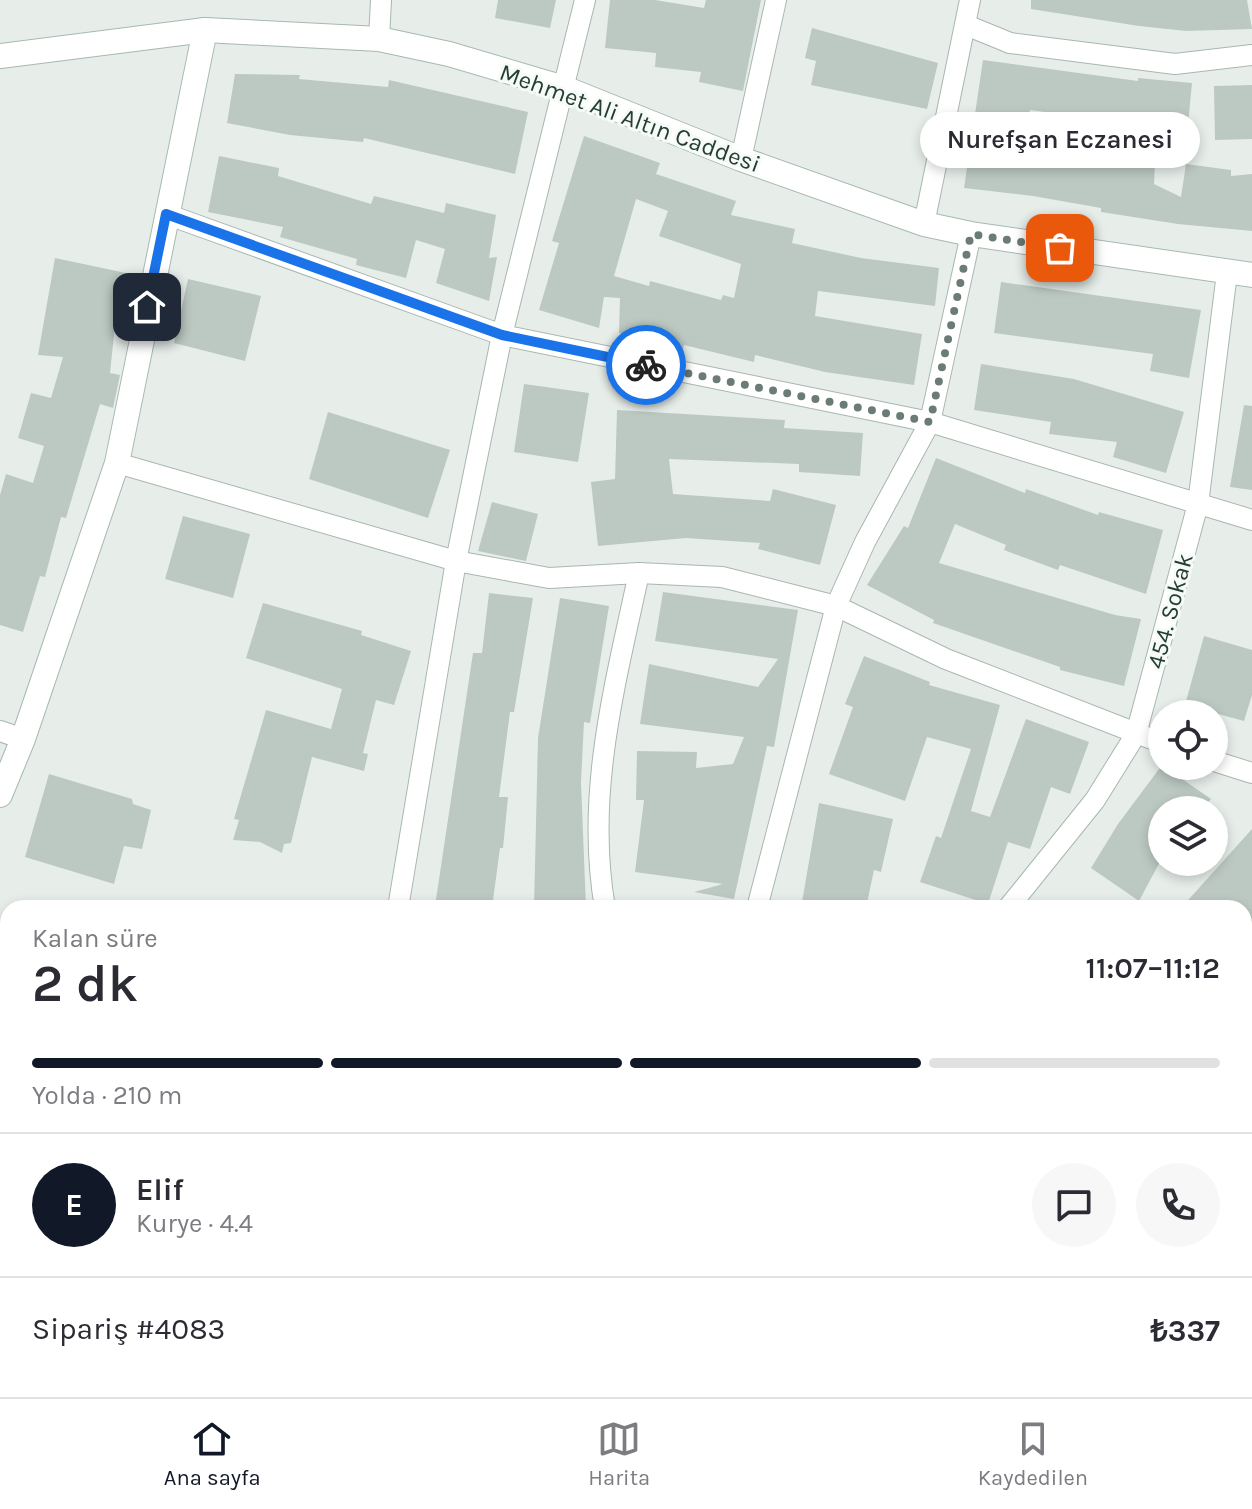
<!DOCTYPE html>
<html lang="tr">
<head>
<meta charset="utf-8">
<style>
	:root { --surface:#fff; --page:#f7f7f7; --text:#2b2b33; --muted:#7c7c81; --line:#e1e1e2; --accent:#111827 }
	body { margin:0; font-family:Karla,sans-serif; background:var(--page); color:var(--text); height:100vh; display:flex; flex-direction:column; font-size:30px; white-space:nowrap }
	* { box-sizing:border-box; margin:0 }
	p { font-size:26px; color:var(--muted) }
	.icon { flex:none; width:44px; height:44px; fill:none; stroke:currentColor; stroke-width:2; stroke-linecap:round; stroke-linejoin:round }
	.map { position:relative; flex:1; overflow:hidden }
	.details { position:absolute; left:0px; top:900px; width:1252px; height:498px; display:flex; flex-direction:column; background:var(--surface); border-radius:24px 24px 0 0; box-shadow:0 4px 12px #0003 }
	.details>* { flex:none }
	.fabs { position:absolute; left:1148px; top:700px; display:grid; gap:16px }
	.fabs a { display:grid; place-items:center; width:80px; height:80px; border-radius:50%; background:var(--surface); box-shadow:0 4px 12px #0003; font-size:40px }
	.pin { position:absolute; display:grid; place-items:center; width:68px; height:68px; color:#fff; margin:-34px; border-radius:16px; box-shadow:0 4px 12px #0006 }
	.courier { position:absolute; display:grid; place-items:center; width:80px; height:80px; margin:-40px; border:6px solid #1a73e8; border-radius:50%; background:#fff; color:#222; box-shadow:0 2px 10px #0007 }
	.bubble { position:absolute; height:56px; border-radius:28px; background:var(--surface); box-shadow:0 4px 12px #0003; font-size:26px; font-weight:600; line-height:56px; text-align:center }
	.head em { font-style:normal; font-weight:600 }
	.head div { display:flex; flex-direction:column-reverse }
	.head { display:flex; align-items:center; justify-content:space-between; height:136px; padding:0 32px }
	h1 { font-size:52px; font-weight:600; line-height:60px }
	.bar { display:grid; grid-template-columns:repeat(4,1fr); gap:12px 8px; align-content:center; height:96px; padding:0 32px }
	.bar i { height:10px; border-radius:6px; background:var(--line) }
	.bar .active { background:var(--accent) }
	.bar p { grid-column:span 4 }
	.line { display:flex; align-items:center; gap:20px; padding:0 32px; border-top:2px solid var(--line) }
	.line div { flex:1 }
	.round { display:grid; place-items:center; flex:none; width:84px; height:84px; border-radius:42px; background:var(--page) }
	.menu { display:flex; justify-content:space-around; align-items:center; height:112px; border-top:2px solid var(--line); background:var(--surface); font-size:22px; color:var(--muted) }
	.menu a { display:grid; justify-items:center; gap:4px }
	.menu .active { color:var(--accent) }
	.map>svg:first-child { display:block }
</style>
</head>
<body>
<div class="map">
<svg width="1252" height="1397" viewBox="0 0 1252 1397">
	<rect width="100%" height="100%" fill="#e7eeea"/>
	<g fill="#bcc9c2" fill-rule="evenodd">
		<path d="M 498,0 L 556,0 L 550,28 L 495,18 Z"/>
		<path d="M 610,0 L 655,0 L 704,8 L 706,0 L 761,0 L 743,91 L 699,82 L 701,72 L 655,67 L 656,53 L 605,48 Z"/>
		<path d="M 1031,0 L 1247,0 L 1252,29 L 1186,31 L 1139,26 L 1031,9 Z"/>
		<path d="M 812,28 L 938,63 L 927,109 L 811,85 L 816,61 L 805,58 Z"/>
		<path d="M 983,60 L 1138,81 L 1138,78 L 1192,83 L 1187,135 L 1133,130 L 1133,124 L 1030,110 L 1025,143 L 1155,163 L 1154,184 L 1181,197 L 1186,164 L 1231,170 L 1231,176 L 1252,174 L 1252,231 L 1178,224 L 1101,212 L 1101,208 L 1033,196 L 964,188 Z"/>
		<path d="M 235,74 L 300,75 L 299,79 L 388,87 L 389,80 L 528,112 L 515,174 L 364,138 L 363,142 L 290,135 L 227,123 Z"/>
		<path d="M 1252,85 L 1252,139 L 1215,140 L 1214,86 Z"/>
		<path d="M 584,136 L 660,163 L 656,174 L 736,201 L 731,215 L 795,229 L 792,243 L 861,258 L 939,268 L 935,306 L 818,291 L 815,316 L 922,334 L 914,385 L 825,372 L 755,355 L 754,362 L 684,345 L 680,358 L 632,345 L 634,338 L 619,333 L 620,298 L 604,297 L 599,328 L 539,310 L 559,243 L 552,241 ZM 636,199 L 668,211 L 659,236 L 741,264 L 734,298 L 723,295 L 721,300 L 650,281 L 649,286 L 614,276 Z"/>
		<path d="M 219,156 L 279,168 L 278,176 L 371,204 L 374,196 L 444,213 L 446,203 L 496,215 L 489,258 L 497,257 L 489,301 L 436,283 L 445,249 L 416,240 L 406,278 L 356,265 L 357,259 L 280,237 L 283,227 L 208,212 Z"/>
		<path d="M 55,258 L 126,273 L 115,325 L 110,373 L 120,375 L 113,408 L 100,404 L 66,518 L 61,517 L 45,577 L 40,576 L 23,632 L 0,625 L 0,495 L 6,474 L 33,483 L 44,446 L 18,438 L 31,393 L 51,398 L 63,357 L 38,355 Z"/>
		<path d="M 188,279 L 261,296 L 245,361 L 174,343 Z"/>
		<path d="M 1001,282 L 1201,310 L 1189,378 L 1150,371 L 1153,354 L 994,333 Z"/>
		<path d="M 981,364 L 1074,379 L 1184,412 L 1166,473 L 1113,457 L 1117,442 L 1049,434 L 1051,422 L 974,410 Z"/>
		<path d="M 524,384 L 589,393 L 578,462 L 514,452 Z"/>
		<path d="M 1244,405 L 1252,406 L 1252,490 L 1230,487 Z"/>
		<path d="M 617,410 L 785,420 L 784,428 L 863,433 L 860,476 L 799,472 L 799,464 L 669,459 L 673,494 L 770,501 L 773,489 L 836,505 L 820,565 L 758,549 L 760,543 L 686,538 L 598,546 L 591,482 L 615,479 Z"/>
		<path d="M 328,412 L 450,450 L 428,518 L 309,479 Z"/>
		<path d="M 936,458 L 1025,493 L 1026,489 L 1098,515 L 1099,512 L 1163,530 L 1146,594 L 1060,565 L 1058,570 L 1004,550 L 1006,545 L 955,524 L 939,563 L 1115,615 L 1141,619 L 1124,686 L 1060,670 L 1060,667 L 933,623 L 934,620 L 867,585 L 904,526 L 908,528 Z"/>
		<path d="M 492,502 L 538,514 L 526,561 L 478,551 Z"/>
		<path d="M 183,516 L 250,534 L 233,598 L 165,579 Z"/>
		<path d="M 663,592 L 798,610 L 774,747 L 767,746 L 734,899 L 694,892 L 723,884 L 635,872 L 644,800 L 636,800 L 637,751 L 697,752 L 696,768 L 733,764 L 744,737 L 640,724 L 649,664 L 758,687 L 778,659 L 655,641 Z"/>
		<path d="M 489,593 L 533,598 L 514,712 L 510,712 L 499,797 L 508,797 L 503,848 L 500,848 L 492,908 L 435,906 L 473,653 L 482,653 Z"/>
		<path d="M 560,598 L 609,606 L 590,723 L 584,722 L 581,782 L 586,908 L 534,908 L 538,738 Z"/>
		<path d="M 263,603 L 362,631 L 361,635 L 411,651 L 394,705 L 376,700 L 363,753 L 368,754 L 364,771 L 312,757 L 291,843 L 284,844 L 282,853 L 260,842 L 233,840 L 239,820 L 234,819 L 266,710 L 331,729 L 342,689 L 246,658 Z"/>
		<path d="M 1204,636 L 1252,650 L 1252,695 L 1244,721 L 1185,705 Z"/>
		<path d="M 864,656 L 930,682 L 929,685 L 1000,705 L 971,811 L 990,817 L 1026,719 L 1089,742 L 1070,794 L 1051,787 L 1030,849 L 1008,842 L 988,904 L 920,882 L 936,836 L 941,838 L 971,749 L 927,737 L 905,801 L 829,774 L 853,707 L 845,704 Z"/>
		<path d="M 1162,765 L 1211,799 L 1202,810 L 1162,810 L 1162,858 L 1139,901 L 1091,868 L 1118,824 Z"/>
		<path d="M 49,774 L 132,799 L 133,804 L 151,810 L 142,849 L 124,846 L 114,884 L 25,857 Z"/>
		<path d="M 819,803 L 893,819 L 881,872 L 874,870 L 866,908 L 801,908 Z"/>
		<path d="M 1252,829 L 1252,922 L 1244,915 L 1244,908 L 1181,908 Z"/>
	</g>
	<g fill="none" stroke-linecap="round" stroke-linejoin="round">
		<g stroke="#a9b6b0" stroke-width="22">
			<g id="street">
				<path d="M 966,25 L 1010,43 L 1175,64 L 1252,55"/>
				<path d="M 379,39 L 381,0"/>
				<path d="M 741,159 L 776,0"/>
				<path d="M 166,214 L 502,335 L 930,422 L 1252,520"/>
				<path d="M 924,224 L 970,0"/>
				<path d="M 117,463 L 456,561 L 549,578 L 639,573 L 722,577 L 836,606 L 946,659 L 1162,743"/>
				<path d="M 0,731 L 23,739"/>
				<path d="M 1214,761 L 1252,773"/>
				<path d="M 398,908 L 456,561 L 502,335 L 585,0"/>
				<path d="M 605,908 C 585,794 615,685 639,573"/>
				<path d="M 757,908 L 836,606 L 865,542 L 930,422 L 971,234"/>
				<path d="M 1008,908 L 1095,800 L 1136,734 L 1198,504 L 1227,273"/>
				<path d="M 0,995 L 8,997"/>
				<path d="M 1244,1095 L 1252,1100"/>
				<path d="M 1244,1360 L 1252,1367"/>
				<path d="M 0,1386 L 14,1397"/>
				<path d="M 304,1397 L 309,1390"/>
				<path d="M 594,1397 L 601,1390"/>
				<path d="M 1209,1397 L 1215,1390"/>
			</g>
		</g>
		<g stroke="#a6b9b0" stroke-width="26">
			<g id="secondary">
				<path d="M 0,56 L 205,30 L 379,39 L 449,54 L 564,88 L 741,159 L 924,224 L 971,234 L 1252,275"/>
				<path d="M 0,795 L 23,739 L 117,463 L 205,30"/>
				<path d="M 1244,973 L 1252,964"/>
				<path d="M 937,1397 L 945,1390"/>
			</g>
		</g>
		<use href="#street" stroke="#fff" stroke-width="20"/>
		<use href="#secondary" stroke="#fff" stroke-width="24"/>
	</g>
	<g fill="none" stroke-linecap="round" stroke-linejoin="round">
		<path stroke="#6a7c74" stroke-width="8" stroke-dasharray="0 14.4" d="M 646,365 L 930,422 L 971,234 L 1060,248"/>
		<path stroke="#1a73e8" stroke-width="10" d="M 147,307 L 166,214 L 502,335 L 646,365"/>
	</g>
	<g text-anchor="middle" stroke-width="6" stroke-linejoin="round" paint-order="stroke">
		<g font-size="24" fill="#263f35" stroke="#f7fbf8">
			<text transform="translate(630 118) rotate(20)" y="8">Mehmet Ali Altın Caddesi</text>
			<text transform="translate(1170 611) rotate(-75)" y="8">454. Sokak</text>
		</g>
	</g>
</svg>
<div class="fabs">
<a><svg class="icon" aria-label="locate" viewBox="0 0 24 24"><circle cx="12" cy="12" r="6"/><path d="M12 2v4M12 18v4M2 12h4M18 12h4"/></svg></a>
<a><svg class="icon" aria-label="layers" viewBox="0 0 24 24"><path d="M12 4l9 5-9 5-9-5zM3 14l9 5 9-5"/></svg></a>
</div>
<div class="pin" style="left:1060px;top:248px;background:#ea580c"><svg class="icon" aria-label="bag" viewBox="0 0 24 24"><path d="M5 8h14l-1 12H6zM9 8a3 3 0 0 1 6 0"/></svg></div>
<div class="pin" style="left:147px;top:307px;background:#1f2937"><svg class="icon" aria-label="home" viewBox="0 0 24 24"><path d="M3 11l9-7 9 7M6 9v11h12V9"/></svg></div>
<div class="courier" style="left:646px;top:365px"><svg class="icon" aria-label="bike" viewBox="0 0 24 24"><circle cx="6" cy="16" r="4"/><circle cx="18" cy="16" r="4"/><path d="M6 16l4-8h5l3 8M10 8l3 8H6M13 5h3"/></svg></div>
<div class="bubble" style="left:920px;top:112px;width:280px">Nurefşan Eczanesi</div>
<section class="details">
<div class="head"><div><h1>2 dk</h1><p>Kalan süre</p></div><em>11:07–11:12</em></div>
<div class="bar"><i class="active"></i><i class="active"></i><i class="active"></i><i></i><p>Yolda · 210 m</p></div>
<div class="line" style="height:144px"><b class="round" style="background:var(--accent);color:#fff">E</b><div><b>Elif</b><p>Kurye · 4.4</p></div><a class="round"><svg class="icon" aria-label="chat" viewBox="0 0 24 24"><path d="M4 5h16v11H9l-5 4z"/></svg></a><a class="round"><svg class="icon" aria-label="phone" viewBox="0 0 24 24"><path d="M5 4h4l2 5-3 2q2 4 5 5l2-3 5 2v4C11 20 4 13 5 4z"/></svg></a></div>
<div class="line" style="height:104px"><div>Sipariş #4083</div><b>₺337</b></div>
</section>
</div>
<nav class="menu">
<a class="active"><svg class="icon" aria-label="home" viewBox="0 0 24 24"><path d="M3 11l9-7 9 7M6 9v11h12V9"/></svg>Ana sayfa</a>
<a><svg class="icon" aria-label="map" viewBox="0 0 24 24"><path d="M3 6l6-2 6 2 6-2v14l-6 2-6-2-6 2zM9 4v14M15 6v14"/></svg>Harita</a>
<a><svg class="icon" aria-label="saved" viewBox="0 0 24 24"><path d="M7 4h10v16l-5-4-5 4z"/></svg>Kaydedilen</a>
</nav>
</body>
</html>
